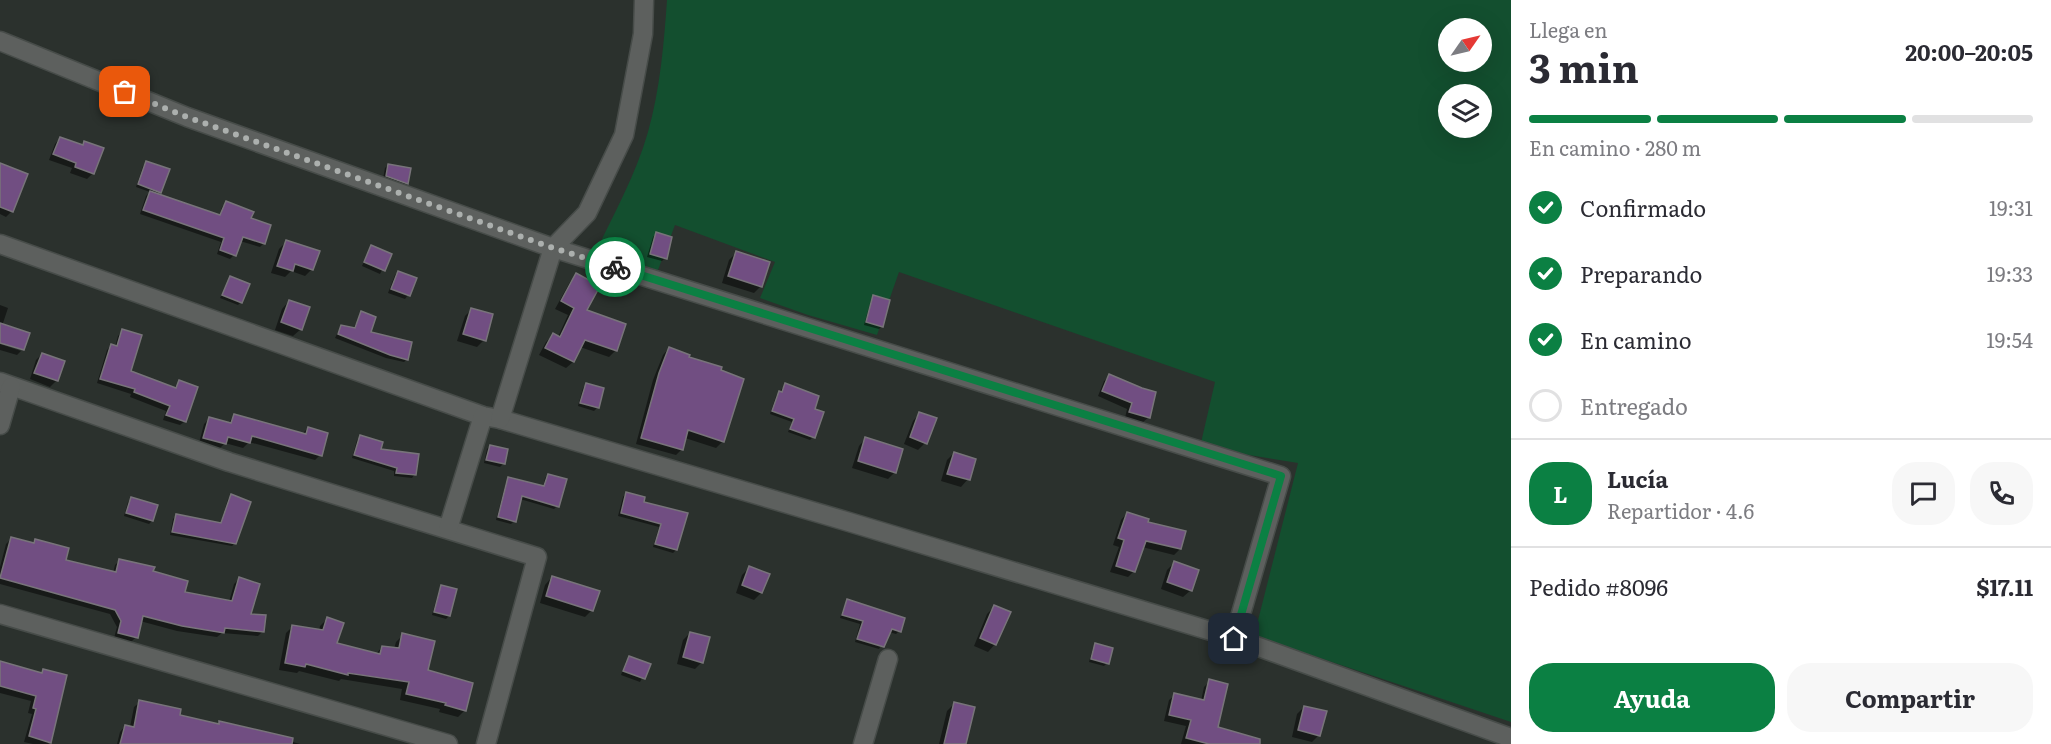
<!DOCTYPE html>
<html lang="es">
<head>
<meta charset="utf-8">
<style>
	:root { --surface:#fff; --page:#f7f7f7; --text:#2b2b33; --muted:#7c7c81; --line:#e1e1e2; --accent:#0b8043 }
	body { margin:0; font-family:Literata,serif; background:var(--page); color:var(--text); height:100vh; display:flex; flex-direction:column; font-size:22px; white-space:nowrap }
	* { box-sizing:border-box; margin:0 }
	p { font-size:20px; color:var(--muted) }
	.icon { flex:none; width:33px; height:33px; fill:none; stroke:currentColor; stroke-width:2; stroke-linecap:round; stroke-linejoin:round }
	.map { position:relative; flex:1; overflow:hidden }
	.details { display:flex; flex-direction:column; background:var(--surface); width:540px }
	.details>* { flex:none }
	.needle { width:39px; rotate:56deg }
	.tools { position:absolute; left:1438px; top:18px; display:grid; gap:12px }
	.tools a { display:grid; place-items:center; width:54px; height:54px; border-radius:50%; background:var(--surface); box-shadow:0 6px 24px #0002; font-size:30px }
	.pin { position:absolute; display:grid; place-items:center; width:51px; height:51px; color:#fff; margin:-26px; border-radius:12px; box-shadow:0 3px 9px #0006 }
	.courier { position:absolute; display:grid; place-items:center; width:60px; height:60px; margin:-30px; border:4px solid #0b8043; border-radius:50%; background:#fff; color:#222; box-shadow:0 2px 8px #0007 }
	.overview em { font-style:normal; font-weight:700 }
	.overview div { display:flex; flex-direction:column-reverse }
	.overview { display:flex; align-items:center; justify-content:space-between; height:102px; padding:0 18px }
	h1 { font-size:39px; font-weight:700; line-height:45px }
	.bar { display:grid; grid-template-columns:repeat(4,1fr); gap:9px 6px; align-content:center; height:72px; padding:0 18px }
	.bar i { height:8px; border-radius:4px; background:var(--line) }
	.bar .on { background:var(--accent) }
	.bar p { grid-column:span 4 }
	.line { display:flex; align-items:center; gap:15px; padding:0 18px; border-top:2px solid var(--line) }
	.line div { flex:1 }
	.round { display:grid; place-items:center; flex:none; width:63px; height:63px; border-radius:24px; background:var(--page) }
	ol { padding:0 18px; list-style:none }
	li { display:flex; align-items:center; gap:18px; height:66px }
	li p { margin-inline-start:auto }
	li .icon { padding:6px; border-radius:50%; background:var(--accent); color:#fff; stroke-width:4 }
	li:last-child { color:var(--muted) }
	li i { width:33px; height:33px; border:3px solid var(--line); border-radius:50% }
	.action { display:flex; gap:12px; margin-top:auto; padding:12px 18px }
	.action a { flex:1; height:69px; border-radius:24px; background:var(--accent); color:#fff; font-size:24px; font-weight:700; line-height:69px; text-align:center }
	.action a+a { background:var(--page); color:var(--text) }
	main { display:flex; flex:1; min-height:0 }
	.map>svg:first-child { display:block }
</style>
</head>
<body>
<main>
<div class="map">
<svg width="1511" height="744" viewBox="0 0 1511 744">
	<rect width="100%" height="100%" fill="#2b312d"/>
	<path fill="#134f2f" fill-rule="evenodd" d="M 667,0 L 1511,0 L 1511,722 L 1254,636 L 1298,463 L 1200,447 L 1215,382 L 899,272 L 877,335 L 808,315 L 760,298 L 775,262 L 675,225 L 658,270 L 593,258 C 612,217 636,175 648,132 C 660,90 664,43 667,0 ZM 1449,28 L 1482,28 L 1482,62 L 1449,62 ZM 1449,94 L 1482,94 L 1482,128 L 1449,128 Z"/>
	<g fill="#0007">
		<path d="M 60,138 L 81,146 L 85,143 L 93,173 L 87,179 L 70,173 L 72,168 L 49,160 L 55,144 Z"/>
		<path d="M 146,163 L 160,192 L 157,195 L 219,216 L 222,207 L 226,203 L 249,219 L 264,243 L 260,247 L 240,241 L 234,255 L 230,259 L 217,254 L 221,242 L 140,214 L 146,196 L 150,192 L 136,187 L 143,166 Z"/>
		<path d="M 0,164 L 12,211 L 6,217 L 0,214 Z"/>
		<path d="M 388,165 L 407,183 L 404,187 L 383,179 L 385,168 Z"/>
		<path d="M 656,234 L 665,258 L 662,261 L 647,257 L 653,237 Z"/>
		<path d="M 287,241 L 312,269 L 305,276 L 291,271 L 285,277 L 271,273 L 279,249 Z"/>
		<path d="M 371,247 L 390,255 L 380,274 L 362,266 Z"/>
		<path d="M 736,253 L 761,286 L 754,293 L 722,283 L 729,260 Z"/>
		<path d="M 398,272 L 415,278 L 408,295 L 405,299 L 388,293 L 395,275 Z"/>
		<path d="M 577,275 L 585,311 L 616,350 L 609,357 L 580,347 L 573,362 L 566,368 L 539,355 L 546,342 L 553,335 L 558,337 L 568,315 L 555,309 L 570,282 Z"/>
		<path d="M 231,278 L 241,302 L 238,305 L 220,298 Z"/>
		<path d="M 874,297 L 882,326 L 879,329 L 864,325 L 871,300 Z"/>
		<path d="M 289,301 L 301,329 L 293,336 L 275,330 L 282,309 Z"/>
		<path d="M 0,305 L 8,308 L 2,326 L 28,334 L 22,351 L 22,348 L 0,341 Z"/>
		<path d="M 472,309 L 484,340 L 477,347 L 457,341 L 465,316 Z"/>
		<path d="M 362,313 L 369,333 L 407,359 L 404,362 L 386,358 L 335,338 L 341,326 L 353,329 Z"/>
		<path d="M 122,331 L 129,372 L 174,388 L 179,382 L 185,421 L 180,425 L 163,420 L 166,411 L 130,397 L 131,394 L 97,383 L 107,350 L 111,345 L 115,347 L 118,336 Z"/>
		<path d="M 0,344 L 21,351 L 17,355 L 0,350 Z"/>
		<path d="M 669,348 L 743,380 L 722,442 L 716,448 L 685,438 L 682,449 L 676,455 L 636,444 L 653,380 L 663,355 Z"/>
		<path d="M 42,354 L 63,362 L 56,381 L 50,387 L 30,379 L 36,360 Z"/>
		<path d="M 1110,376 L 1149,417 L 1143,422 L 1125,418 L 1127,409 L 1098,396 L 1104,381 Z"/>
		<path d="M 786,384 L 813,410 L 813,437 L 810,440 L 788,432 L 792,422 L 770,414 L 776,396 Z"/>
		<path d="M 586,385 L 603,389 L 597,408 L 594,411 L 578,406 L 583,388 Z"/>
		<path d="M 920,413 L 925,443 L 918,450 L 904,444 L 913,421 Z"/>
		<path d="M 234,415 L 302,434 L 308,428 L 320,455 L 315,460 L 249,442 L 243,448 L 225,443 L 219,449 L 199,443 L 204,424 L 209,419 L 228,424 Z"/>
		<path d="M 361,437 L 379,451 L 415,474 L 412,478 L 394,476 L 394,471 L 352,458 L 357,440 Z"/>
		<path d="M 865,439 L 895,472 L 888,479 L 852,468 L 859,446 Z"/>
		<path d="M 490,446 L 503,464 L 500,467 L 484,463 L 487,449 Z"/>
		<path d="M 954,453 L 968,479 L 961,487 L 941,481 L 947,460 Z"/>
		<path d="M 548,475 L 557,506 L 554,509 L 520,499 L 514,521 L 511,524 L 496,520 L 506,482 L 509,479 L 543,488 L 545,478 Z"/>
		<path d="M 626,493 L 642,503 L 687,514 L 676,550 L 673,553 L 653,547 L 659,527 L 618,516 L 623,497 Z"/>
		<path d="M 231,496 L 235,543 L 232,546 L 170,535 L 173,519 L 176,516 L 220,525 L 228,499 Z"/>
		<path d="M 132,498 L 152,521 L 149,524 L 124,516 L 128,502 Z"/>
		<path d="M 1127,513 L 1146,523 L 1184,532 L 1180,549 L 1174,555 L 1142,547 L 1134,571 L 1128,577 L 1110,572 L 1119,547 L 1113,545 L 1121,520 Z"/>
		<path d="M 11,539 L 31,544 L 35,540 L 64,561 L 113,573 L 115,565 L 120,560 L 152,572 L 183,593 L 229,602 L 234,584 L 239,579 L 249,615 L 263,631 L 258,636 L 222,633 L 217,637 L 177,631 L 140,621 L 136,637 L 131,642 L 114,638 L 117,627 L 110,614 L 0,584 L 0,567 L 6,544 Z"/>
		<path d="M 1174,563 L 1191,590 L 1183,597 L 1161,589 L 1167,570 Z"/>
		<path d="M 749,568 L 761,593 L 754,600 L 736,593 L 742,575 Z"/>
		<path d="M 552,577 L 592,610 L 585,617 L 540,603 L 545,585 Z"/>
		<path d="M 442,587 L 449,616 L 446,619 L 432,615 L 439,590 Z"/>
		<path d="M 848,601 L 899,631 L 896,634 L 889,632 L 879,649 L 855,642 L 860,624 L 840,618 L 845,604 Z"/>
		<path d="M 994,607 L 995,644 L 988,652 L 974,646 L 987,614 Z"/>
		<path d="M 327,619 L 336,644 L 376,654 L 382,647 L 394,649 L 396,642 L 403,635 L 426,671 L 465,710 L 458,717 L 439,712 L 440,709 L 400,700 L 402,689 L 341,679 L 339,681 L 299,671 L 297,673 L 279,670 L 286,633 L 293,626 L 319,631 L 320,626 Z"/>
		<path d="M 690,633 L 702,662 L 695,669 L 677,664 L 683,640 Z"/>
		<path d="M 1096,644 L 1107,663 L 1104,666 L 1089,662 L 1093,648 Z"/>
		<path d="M 629,658 L 649,665 L 640,682 L 621,675 L 626,661 Z"/>
		<path d="M 0,663 L 40,674 L 44,670 L 50,742 L 48,744 L 33,744 L 24,742 L 32,714 L 28,713 L 31,701 L 0,693 Z"/>
		<path d="M 1210,681 L 1216,728 L 1251,744 L 1181,744 L 1186,726 L 1164,721 L 1169,700 L 1175,695 L 1201,701 L 1204,687 Z"/>
		<path d="M 140,702 L 178,717 L 217,725 L 220,722 L 300,744 L 117,744 L 120,732 L 125,726 L 130,727 L 134,707 Z"/>
		<path d="M 954,704 L 965,744 L 939,744 L 947,711 Z"/>
		<path d="M 1304,707 L 1319,735 L 1312,742 L 1292,737 L 1297,714 Z"/>
	</g>
	<g fill="#714e82" stroke="#78747a" stroke-width="1.5">
		<path d="M 60,137 L 83,145 L 84,141 L 104,148 L 94,174 L 75,167 L 76,163 L 53,154 Z"/>
		<path d="M 146,161 L 170,169 L 161,193 L 138,184 Z"/>
		<path d="M 0,163 L 28,174 L 13,212 L 0,207 Z"/>
		<path d="M 388,164 L 411,168 L 408,184 L 386,176 Z"/>
		<path d="M 150,191 L 220,215 L 226,201 L 254,212 L 251,218 L 271,225 L 265,244 L 243,237 L 236,256 L 220,250 L 224,238 L 143,210 Z"/>
		<path d="M 656,232 L 672,237 L 667,259 L 650,254 Z"/>
		<path d="M 286,240 L 320,251 L 313,270 L 295,264 L 293,271 L 277,266 Z"/>
		<path d="M 371,245 L 392,254 L 385,271 L 364,262 Z"/>
		<path d="M 736,251 L 770,262 L 762,287 L 728,276 Z"/>
		<path d="M 398,271 L 417,278 L 410,296 L 391,289 Z"/>
		<path d="M 576,273 L 600,286 L 587,310 L 626,324 L 617,351 L 585,340 L 574,362 L 545,348 L 553,333 L 560,337 L 574,308 L 561,301 Z"/>
		<path d="M 230,276 L 250,284 L 242,303 L 222,295 Z"/>
		<path d="M 873,295 L 890,300 L 883,327 L 866,322 Z"/>
		<path d="M 289,300 L 310,307 L 302,330 L 281,322 Z"/>
		<path d="M 471,308 L 493,314 L 486,341 L 463,334 Z"/>
		<path d="M 361,311 L 376,317 L 371,332 L 412,342 L 408,360 L 390,355 L 338,334 L 341,325 L 355,328 Z"/>
		<path d="M 0,323 L 30,333 L 24,350 L 0,343 Z"/>
		<path d="M 122,329 L 142,335 L 131,371 L 176,388 L 179,380 L 198,387 L 186,422 L 166,415 L 170,406 L 134,392 L 135,389 L 100,379 L 111,344 L 117,346 Z"/>
		<path d="M 669,347 L 690,355 L 689,357 L 722,367 L 721,370 L 744,379 L 724,442 L 688,430 L 683,450 L 641,438 L 659,373 Z"/>
		<path d="M 42,353 L 65,361 L 58,381 L 34,373 Z"/>
		<path d="M 1109,374 L 1142,388 L 1156,392 L 1150,418 L 1129,412 L 1132,403 L 1102,391 Z"/>
		<path d="M 586,383 L 604,388 L 599,408 L 580,403 Z"/>
		<path d="M 785,383 L 819,396 L 815,409 L 824,412 L 815,438 L 790,429 L 794,419 L 772,411 L 779,391 L 782,392 Z"/>
		<path d="M 919,412 L 937,418 L 927,444 L 910,437 Z"/>
		<path d="M 234,414 L 306,434 L 308,427 L 328,433 L 322,456 L 252,436 L 250,443 L 228,437 L 226,444 L 203,438 L 209,417 L 231,423 Z"/>
		<path d="M 360,435 L 383,442 L 381,449 L 419,454 L 416,475 L 396,473 L 397,468 L 354,455 Z"/>
		<path d="M 865,437 L 903,449 L 896,473 L 858,461 Z"/>
		<path d="M 490,445 L 508,449 L 505,464 L 486,460 Z"/>
		<path d="M 954,452 L 976,459 L 970,480 L 947,474 Z"/>
		<path d="M 548,474 L 567,479 L 559,507 L 522,496 L 516,522 L 498,517 L 508,477 L 544,486 Z"/>
		<path d="M 626,492 L 645,497 L 644,502 L 688,513 L 677,550 L 655,544 L 661,524 L 621,513 Z"/>
		<path d="M 231,494 L 251,502 L 236,544 L 172,532 L 176,514 L 221,523 Z"/>
		<path d="M 131,497 L 158,505 L 153,521 L 126,513 Z"/>
		<path d="M 1127,512 L 1149,519 L 1148,522 L 1186,531 L 1181,549 L 1146,541 L 1135,572 L 1116,566 L 1124,540 L 1118,538 Z"/>
		<path d="M 11,537 L 34,543 L 35,539 L 69,548 L 66,560 L 116,572 L 119,559 L 155,567 L 153,571 L 188,581 L 185,592 L 232,601 L 239,577 L 260,584 L 251,614 L 266,615 L 264,632 L 225,628 L 224,633 L 182,626 L 143,616 L 138,638 L 118,633 L 121,621 L 115,610 L 0,578 Z"/>
		<path d="M 1174,561 L 1199,570 L 1192,591 L 1167,582 Z"/>
		<path d="M 749,566 L 770,574 L 762,593 L 742,585 Z"/>
		<path d="M 552,576 L 600,591 L 593,611 L 546,596 Z"/>
		<path d="M 441,585 L 457,589 L 450,616 L 434,612 Z"/>
		<path d="M 847,599 L 905,618 L 901,632 L 892,629 L 884,647 L 857,639 L 863,621 L 842,615 Z"/>
		<path d="M 994,605 L 1011,612 L 996,645 L 980,638 Z"/>
		<path d="M 327,617 L 344,623 L 337,643 L 380,654 L 382,646 L 399,648 L 402,633 L 435,641 L 428,670 L 473,683 L 466,711 L 445,705 L 446,703 L 406,694 L 409,682 L 348,673 L 348,675 L 306,664 L 305,667 L 285,663 L 292,625 L 323,630 Z"/>
		<path d="M 690,632 L 710,637 L 703,663 L 683,657 Z"/>
		<path d="M 1095,643 L 1113,648 L 1109,664 L 1091,659 Z"/>
		<path d="M 629,656 L 651,664 L 645,679 L 623,671 Z"/>
		<path d="M 0,661 L 42,673 L 43,669 L 67,675 L 51,743 L 29,736 L 36,709 L 33,708 L 36,696 L 0,686 Z"/>
		<path d="M 1209,679 L 1228,684 L 1218,727 L 1260,739 L 1260,744 L 1209,744 L 1186,738 L 1191,720 L 1169,715 L 1174,693 L 1204,700 Z"/>
		<path d="M 139,700 L 181,709 L 180,715 L 219,724 L 219,721 L 293,738 L 292,744 L 120,744 L 125,725 L 134,727 Z"/>
		<path d="M 954,702 L 975,707 L 966,744 L 944,744 Z"/>
		<path d="M 1304,706 L 1327,711 L 1320,736 L 1298,730 Z"/>
	</g>
	<g fill="none" stroke-linecap="round" stroke-linejoin="round">
		<g stroke="#474c49" stroke-width="21">
			<g id="minor">
				<path d="M 0,41 L 187,117 L 553,248 L 1281,476 L 1234,638"/>
				<path d="M 0,244 L 483,416 L 500,419 L 849,522 L 1234,638 L 1511,738"/>
				<path d="M 0,382 L 229,462 L 537,557 L 486,744"/>
				<path d="M 500,419 L 553,248 L 587,213 L 624,135 L 643,34 L 644,0"/>
				<path d="M 0,425 L 11,387"/>
				<path d="M 448,529 L 483,416"/>
				<path d="M 0,614 L 448,744"/>
				<path d="M 863,744 L 888,659"/>
			</g>
		</g>
		<use href="#minor" stroke="#5d605e" stroke-width="18"/>
	</g>
	<g fill="none" stroke-linecap="round" stroke-linejoin="round">
		<path stroke="#acb0ae" stroke-width="6" stroke-dasharray="0 10.8" d="M 125,92 L 187,117 L 553,248 L 615,267"/>
		<path stroke="#0b8043" stroke-width="8" d="M 615,267 L 1281,476 L 1234,639"/>
	</g>
</svg>
<div class="tools">
<a><svg class="needle" viewBox="-14 -14 28 28"><path d="M0-13l5 13h-10z" fill="#e53935"/><path d="M0 13l5-13h-10z" fill="#7c7c81"/></svg></a>
<a><svg class="icon" aria-label="layers" viewBox="0 0 24 24"><path d="M12 4l9 5-9 5-9-5zM3 14l9 5 9-5"/></svg></a>
</div>
<div class="pin" style="left:125px;top:92px;background:#ea580c"><svg class="icon" aria-label="bag" viewBox="0 0 24 24"><path d="M5 8h14l-1 12H6zM9 8a3 3 0 0 1 6 0"/></svg></div>
<div class="pin" style="left:1234px;top:639px;background:#1f2937"><svg class="icon" aria-label="home" viewBox="0 0 24 24"><path d="M3 11l9-7 9 7M6 9v11h12V9"/></svg></div>
<div class="courier" style="left:615px;top:267px"><svg class="icon" aria-label="bike" viewBox="0 0 24 24"><circle cx="6" cy="16" r="4"/><circle cx="18" cy="16" r="4"/><path d="M6 16l4-8h5l3 8M10 8l3 8H6M13 5h3"/></svg></div>
</div>
<section class="details">
<div class="overview"><div><h1>3 min</h1><p>Llega en</p></div><em>20:00–20:05</em></div>
<div class="bar"><i class="on"></i><i class="on"></i><i class="on"></i><i></i><p>En camino · 280 m</p></div>
<ol>
<li><svg class="icon" aria-label="check" viewBox="0 0 24 24"><path d="M5 12l5 5 9-10"/></svg>Confirmado<p>19:31</p></li>
<li><svg class="icon" aria-label="check" viewBox="0 0 24 24"><path d="M5 12l5 5 9-10"/></svg>Preparando<p>19:33</p></li>
<li><svg class="icon" aria-label="check" viewBox="0 0 24 24"><path d="M5 12l5 5 9-10"/></svg>En camino<p>19:54</p></li>
<li><i></i>Entregado</li>
</ol>
<div class="line" style="height:108px"><b class="round" style="background:var(--accent);color:#fff">L</b><div><b>Lucía</b><p>Repartidor · 4.6</p></div><a class="round"><svg class="icon" aria-label="chat" viewBox="0 0 24 24"><path d="M4 5h16v11H9l-5 4z"/></svg></a><a class="round"><svg class="icon" aria-label="phone" viewBox="0 0 24 24"><path d="M5 4h4l2 5-3 2q2 4 5 5l2-3 5 2v4C11 20 4 13 5 4z"/></svg></a></div>
<div class="line" style="height:78px"><div>Pedido #8096</div><b>$17.11</b></div>
<div class="action"><a>Ayuda</a><a>Compartir</a></div>
</section>
</main>
</body>
</html>
